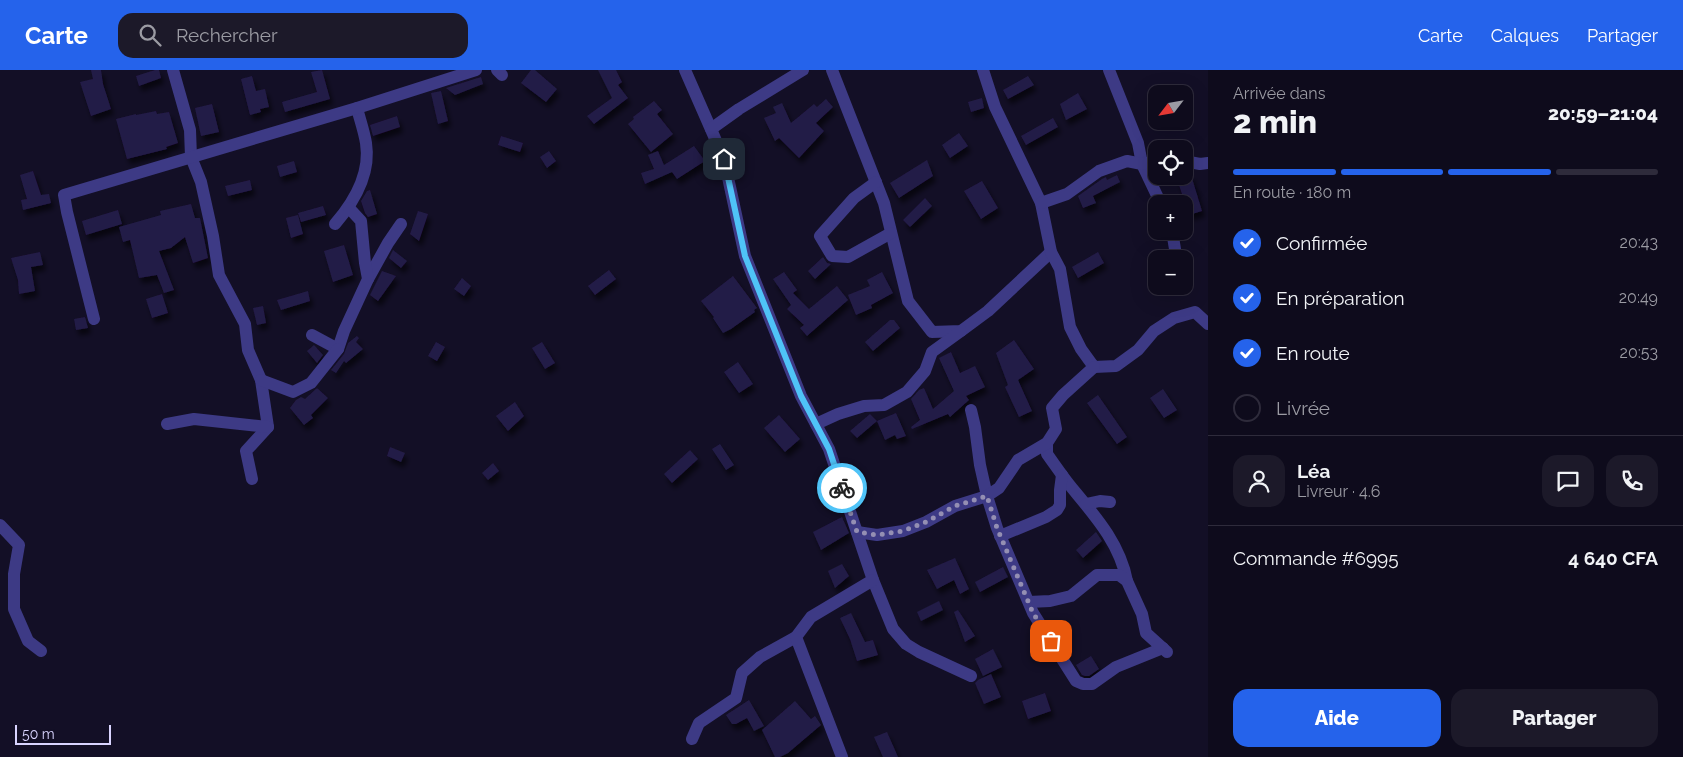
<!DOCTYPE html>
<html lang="fr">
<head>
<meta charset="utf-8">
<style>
	:root { --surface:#0e0b1c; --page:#1c1929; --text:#f1f3f6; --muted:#9b9ba3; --line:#2e2b3b; --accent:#2563eb }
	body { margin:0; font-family:Raleway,sans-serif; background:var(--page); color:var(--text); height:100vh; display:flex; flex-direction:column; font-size:19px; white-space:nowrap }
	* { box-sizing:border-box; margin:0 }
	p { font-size:16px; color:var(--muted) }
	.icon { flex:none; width:28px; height:28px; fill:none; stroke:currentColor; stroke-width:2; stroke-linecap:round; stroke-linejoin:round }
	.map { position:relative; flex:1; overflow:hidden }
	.side { display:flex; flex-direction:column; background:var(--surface); width:475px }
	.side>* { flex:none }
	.needle { width:32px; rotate:239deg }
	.controls { position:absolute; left:1148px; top:15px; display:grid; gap:10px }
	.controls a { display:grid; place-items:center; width:45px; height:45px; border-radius:10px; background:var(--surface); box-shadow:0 5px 20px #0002,0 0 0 1px var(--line); font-size:25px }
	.scale { position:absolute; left:15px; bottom:12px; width:96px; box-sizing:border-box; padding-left:5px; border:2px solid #d9d4ff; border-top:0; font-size:14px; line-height:18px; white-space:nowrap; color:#d9d4ff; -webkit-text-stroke:4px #130f26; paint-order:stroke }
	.pin { position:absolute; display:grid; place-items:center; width:42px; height:42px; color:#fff; margin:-21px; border-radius:10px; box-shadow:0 2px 8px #0006 }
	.courier { position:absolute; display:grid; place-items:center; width:50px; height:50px; margin:-25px; border:4px solid #4fc3f7; border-radius:50%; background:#fff; color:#222; box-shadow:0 1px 6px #0007 }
	.overview em { font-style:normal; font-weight:800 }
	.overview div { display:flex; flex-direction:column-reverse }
	.overview { display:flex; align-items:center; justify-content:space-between; height:85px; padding:0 25px }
	h1 { font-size:32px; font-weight:800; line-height:38px }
	.bar { display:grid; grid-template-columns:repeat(4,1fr); gap:8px 5px; align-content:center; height:60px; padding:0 25px }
	.bar i { height:6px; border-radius:4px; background:var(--line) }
	.bar .on { background:var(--accent) }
	.bar p { grid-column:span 4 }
	.line { display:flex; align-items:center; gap:12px; padding:0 25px; border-top:1px solid var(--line) }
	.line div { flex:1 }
	.round { display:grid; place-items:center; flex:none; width:52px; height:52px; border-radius:15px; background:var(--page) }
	ol { padding:0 25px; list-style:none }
	li { display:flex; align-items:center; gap:15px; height:55px }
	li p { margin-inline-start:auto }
	li .icon { padding:5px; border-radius:50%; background:var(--accent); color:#fff; stroke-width:4 }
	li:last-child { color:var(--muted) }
	li i { width:28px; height:28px; border:2px solid var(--line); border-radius:50% }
	.action { display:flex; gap:10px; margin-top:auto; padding:10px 25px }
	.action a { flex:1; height:58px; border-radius:15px; background:var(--accent); color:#fff; font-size:20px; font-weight:800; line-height:58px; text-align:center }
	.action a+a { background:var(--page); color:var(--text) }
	header { display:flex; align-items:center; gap:30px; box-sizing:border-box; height:70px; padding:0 25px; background:var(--accent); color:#fff }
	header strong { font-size:24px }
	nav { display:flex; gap:28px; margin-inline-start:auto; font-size:18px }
	.search { width:350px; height:45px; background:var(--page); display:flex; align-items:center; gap:12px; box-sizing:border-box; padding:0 18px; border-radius:15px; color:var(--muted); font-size:19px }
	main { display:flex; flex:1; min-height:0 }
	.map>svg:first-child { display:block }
</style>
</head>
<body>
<header>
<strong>Carte</strong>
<div class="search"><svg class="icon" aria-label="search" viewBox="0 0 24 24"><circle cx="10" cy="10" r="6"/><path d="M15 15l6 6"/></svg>Rechercher</div>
<nav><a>Carte</a><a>Calques</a><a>Partager</a></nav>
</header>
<main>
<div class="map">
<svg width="1208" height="687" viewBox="0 0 1208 687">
	<defs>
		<filter id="shadow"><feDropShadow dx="3" dy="5.5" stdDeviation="2.5" flood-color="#0009"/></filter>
	</defs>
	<rect width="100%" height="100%" fill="#130f26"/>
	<g fill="#241b47" filter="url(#shadow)">
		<path d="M 91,0 L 101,0 L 103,14 L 111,39 L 91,46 L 80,12 L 93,9 Z"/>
		<path d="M 155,0 L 159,0 L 161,8 L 139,16 L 136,6 Z"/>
		<path d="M 322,0 L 330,29 L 285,42 L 282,32 L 317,22 L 311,2 Z"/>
		<path d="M 531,0 L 535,0 L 557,19 L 546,32 L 521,13 Z"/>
		<path d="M 598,0 L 616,0 L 622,12 L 618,15 L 628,28 L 594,54 L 587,46 L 612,28 Z"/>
		<path d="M 252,6 L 256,21 L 265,19 L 269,37 L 260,39 L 261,42 L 250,45 L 241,9 Z"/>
		<path d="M 1028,6 L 1034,15 L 1008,29 L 1003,20 Z"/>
		<path d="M 481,7 L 483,14 L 455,25 L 446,18 Z"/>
		<path d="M 441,21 L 448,51 L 438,54 L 431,23 Z"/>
		<path d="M 1078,23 L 1087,39 L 1066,50 L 1060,34 Z"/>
		<path d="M 982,28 L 984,38 L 971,42 L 968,32 Z"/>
		<path d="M 826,29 L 833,37 L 816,53 L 824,61 L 799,88 L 779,68 L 775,71 L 764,48 L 776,43 L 773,37 L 782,33 L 791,53 L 814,34 L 817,37 Z"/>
		<path d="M 654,31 L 662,40 L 657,44 L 673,64 L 651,82 L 628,54 L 634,49 L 633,47 Z"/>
		<path d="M 212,34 L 219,62 L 201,66 L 195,38 Z"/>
		<path d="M 156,41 L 157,44 L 169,42 L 178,73 L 166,77 L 167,79 L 127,89 L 116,49 L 136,44 L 136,45 Z"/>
		<path d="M 397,46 L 400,57 L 373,66 L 370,55 Z"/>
		<path d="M 1053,48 L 1058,57 L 1026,75 L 1021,66 Z"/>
		<path d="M 959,63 L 968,76 L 950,88 L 942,75 Z"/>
		<path d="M 501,66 L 523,73 L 520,82 L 498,75 Z"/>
		<path d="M 694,76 L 705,91 L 677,109 L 672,102 L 645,114 L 641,103 L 654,99 L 648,85 L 658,81 L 664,95 Z"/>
		<path d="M 549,81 L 556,91 L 547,98 L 540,87 Z"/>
		<path d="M 927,90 L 933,106 L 899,128 L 890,113 Z"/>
		<path d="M 294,91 L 297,102 L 280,107 L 277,96 Z"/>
		<path d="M 33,101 L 41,125 L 49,124 L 51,133 L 23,140 L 21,130 L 27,129 L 20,105 Z"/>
		<path d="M 1117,105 L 1120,112 L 1093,126 L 1096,133 L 1083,138 L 1078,126 L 1102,109 L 1106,107 L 1107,110 Z"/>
		<path d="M 1191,105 L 1202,141 L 1189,145 L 1177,109 Z"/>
		<path d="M 250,110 L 252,120 L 228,126 L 225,116 Z"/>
		<path d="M 982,111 L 998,138 L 981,149 L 964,121 Z"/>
		<path d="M 370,120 L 377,144 L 368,147 L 365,143 L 361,131 L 367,121 Z"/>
		<path d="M 925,128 L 932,136 L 910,157 L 903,150 Z"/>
		<path d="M 191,134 L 195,148 L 200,148 L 208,188 L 193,193 L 185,167 L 171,178 L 159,181 L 174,220 L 164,223 L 157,205 L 139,208 L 130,170 L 123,172 L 119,157 L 161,145 L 160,141 Z"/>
		<path d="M 323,136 L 326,145 L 301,152 L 298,143 Z"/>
		<path d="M 118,140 L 122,154 L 86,165 L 82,151 Z"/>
		<path d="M 418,141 L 428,144 L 419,171 L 410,164 Z"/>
		<path d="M 298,145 L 303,164 L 291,168 L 286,148 Z"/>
		<path d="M 344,175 L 353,205 L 333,212 L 324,181 Z"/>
		<path d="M 393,180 L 407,191 L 401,198 L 389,188 Z"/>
		<path d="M 40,182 L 43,195 L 31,197 L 35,221 L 19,224 L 18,210 L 11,188 Z"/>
		<path d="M 1098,182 L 1104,193 L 1078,208 L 1072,197 Z"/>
		<path d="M 823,187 L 827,193 L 831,194 L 815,209 L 808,201 Z"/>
		<path d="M 609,200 L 616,209 L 595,225 L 588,216 Z"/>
		<path d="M 382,201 L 396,206 L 378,231 L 370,225 Z"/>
		<path d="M 784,202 L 797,220 L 793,223 L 809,239 L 837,216 L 848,230 L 807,266 L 800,258 L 804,255 L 787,239 L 791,235 L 773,209 Z"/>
		<path d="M 882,202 L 893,223 L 871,235 L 872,238 L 856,245 L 848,225 L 870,216 L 867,210 Z"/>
		<path d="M 733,206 L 757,238 L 754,240 L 755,242 L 731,259 L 723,263 L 713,248 L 714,247 L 701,231 Z"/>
		<path d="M 462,208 L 471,216 L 464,226 L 454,219 Z"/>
		<path d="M 308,221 L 310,231 L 281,240 L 277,230 Z"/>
		<path d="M 162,224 L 168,243 L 152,248 L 146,229 Z"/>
		<path d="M 263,236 L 266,253 L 257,255 L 253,238 Z"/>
		<path d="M 85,247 L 88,258 L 76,260 L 74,249 Z"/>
		<path d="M 890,250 L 894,250 L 900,258 L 873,281 L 865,272 Z"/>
		<path d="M 357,266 L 359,268 L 356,272 L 363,279 L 346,293 L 344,291 L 336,303 L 331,300 L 344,284 L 348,273 Z"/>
		<path d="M 1014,270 L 1034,299 L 1018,310 L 1032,341 L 1019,347 L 1005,317 L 1008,315 L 996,283 Z"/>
		<path d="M 436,272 L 445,277 L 437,291 L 428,286 Z"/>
		<path d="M 542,272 L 555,293 L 545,299 L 532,278 Z"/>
		<path d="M 314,275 L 323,285 L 317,293 L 307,281 Z"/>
		<path d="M 951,282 L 960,303 L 975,296 L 985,317 L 966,326 L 969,330 L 950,347 L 948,344 L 912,359 L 911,357 L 920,350 L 911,329 L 919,320 L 924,318 L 933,339 L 954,321 L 939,288 Z"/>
		<path d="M 738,292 L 753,314 L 739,323 L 724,302 Z"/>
		<path d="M 317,318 L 328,328 L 311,345 L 313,348 L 304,355 L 290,338 L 296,330 L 301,327 L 305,329 Z"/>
		<path d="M 1163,319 L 1177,340 L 1164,348 L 1150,328 Z"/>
		<path d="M 1098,325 L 1127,367 L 1117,374 L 1087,333 Z"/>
		<path d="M 515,332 L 524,346 L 508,361 L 496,346 Z"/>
		<path d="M 896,343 L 906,366 L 897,369 L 895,365 L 885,370 L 877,351 L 857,368 L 850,361 L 870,344 L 877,351 Z"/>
		<path d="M 779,345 L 800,369 L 785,382 L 764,358 Z"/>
		<path d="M 720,374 L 734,395 L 726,400 L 712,379 Z"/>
		<path d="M 390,377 L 405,383 L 401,392 L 387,386 Z"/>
		<path d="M 690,380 L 698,389 L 672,413 L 664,404 Z"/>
		<path d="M 493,393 L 499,401 L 488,410 L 482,403 Z"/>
		<path d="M 842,447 L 849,463 L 821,480 L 813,462 Z"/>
		<path d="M 1096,462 L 1102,471 L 1083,488 L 1076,480 Z"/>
		<path d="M 955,488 L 969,519 L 960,524 L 954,510 L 937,519 L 927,500 Z"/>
		<path d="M 842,494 L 849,506 L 835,518 L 828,501 Z"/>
		<path d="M 1003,497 L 1008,507 L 980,522 L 975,512 Z"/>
		<path d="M 939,531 L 943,540 L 921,551 L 917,542 Z"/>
		<path d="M 958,540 L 975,566 L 965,572 L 954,542 Z"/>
		<path d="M 851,543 L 865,572 L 873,570 L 878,585 L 857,591 L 850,569 L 840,548 Z"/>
		<path d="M 993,579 L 1002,597 L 983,606 L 975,589 Z"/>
		<path d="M 1091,586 L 1099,599 L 1089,606 L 1085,606 L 1082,605 L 1076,595 Z"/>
		<path d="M 991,604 L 1001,627 L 984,634 L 975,613 L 978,610 Z"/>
		<path d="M 1045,623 L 1051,641 L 1028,649 L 1022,631 Z"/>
		<path d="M 749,630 L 764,656 L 754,661 L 747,648 L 736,654 L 732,654 L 726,645 Z"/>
		<path d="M 795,631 L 811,649 L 815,646 L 821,655 L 788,683 L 780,687 L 775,687 L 762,660 Z"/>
		<path d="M 887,662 L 898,687 L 883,687 L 874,667 Z"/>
	</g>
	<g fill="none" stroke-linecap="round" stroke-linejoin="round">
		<g stroke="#3d3a85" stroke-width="12">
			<path d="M 173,0 L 190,60 L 191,87 L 201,112 L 213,166 L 219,205 L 245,254 L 248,280 L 261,310 L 268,357 L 246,381 L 252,409"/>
			<path d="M 497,0 L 502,5"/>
			<path d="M 685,0 L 724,89 L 745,186 L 801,326 L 829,379 L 873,510 L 893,559 L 906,574 L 919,582 L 971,606"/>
			<path d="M 832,0 L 884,133 L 908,231 L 932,262 L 961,261 L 988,241 L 1051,182"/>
			<path d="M 983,0 L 995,37 L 1041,133 L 1051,182 L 1060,199 L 1070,257 L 1081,279 L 1094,297 L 1116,296 L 1138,280 L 1154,261 L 1174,248 L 1195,242 L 1208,254"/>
			<path d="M 1109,0 L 1138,73 L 1142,94 L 1161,134"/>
			<path d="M 711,59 L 739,39 L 803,0"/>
			<path d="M 1184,91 L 1200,94 L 1208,93"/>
			<path d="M 876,112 L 854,128 L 820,166 L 832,186 L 848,187 L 891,163"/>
			<path d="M 1041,133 L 1067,124 L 1099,101 L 1127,91 L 1142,94 L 1156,91"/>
			<path d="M 335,154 C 354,132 371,104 366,73 C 364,61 360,50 357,38"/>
			<path d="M 1172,161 L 1176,185"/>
			<path d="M 368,209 L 388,173 L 401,154"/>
			<path d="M 94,249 L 67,142 L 64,125 L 357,38 L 476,0"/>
			<path d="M 312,265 L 338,279 L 344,261 L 368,209 L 365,193 L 361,151 L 349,138"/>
			<path d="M 261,310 L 293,322 L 311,313 L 338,279"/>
			<path d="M 971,340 L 975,357 L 980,395 L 987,426 L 997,458 L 1033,543 L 1076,611 L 1083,614 L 1092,614 L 1116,597 L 1163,578"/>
			<path d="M 167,354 L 194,349 L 268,357"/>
			<path d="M 816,354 L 838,344 L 864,336 L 884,335 L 907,322 L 925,301 L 932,282 L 961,261"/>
			<path d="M 1047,373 L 1047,384 C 1055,395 1063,407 1072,418 C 1096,447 1120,474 1127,511"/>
			<path d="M 1086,434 L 1100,431 L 1110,432"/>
			<path d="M 0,455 L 19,475 L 14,504 L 14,539 L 28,571 L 41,581"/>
			<path d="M 857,462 L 877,465 L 903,461 L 926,452 L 955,436 L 987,426 L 999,418 L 1018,390 L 1047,373 L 1056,359 L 1052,338 L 1063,325 L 1094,297"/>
			<path d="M 1000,466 L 1046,447 L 1057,440 L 1060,435 L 1060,420 L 1062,405"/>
			<path d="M 1029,532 L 1050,531 L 1071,526 L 1097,505 L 1119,505 L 1127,511 L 1142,544 L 1146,563 L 1167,582"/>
			<path d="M 692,669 L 699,653 L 736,628 L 742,603 L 760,587 L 796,567"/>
			<path d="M 842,687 L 796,567 L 811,547 L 873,510"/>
		</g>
	</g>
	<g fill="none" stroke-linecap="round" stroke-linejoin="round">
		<path stroke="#948fb3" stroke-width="5" stroke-dasharray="0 9" d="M 842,418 L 857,462 L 877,465 L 903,461 L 926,452 L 955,436 L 987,426 L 997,458 L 1033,543 L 1051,571"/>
		<path stroke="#4fc3f7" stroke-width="6" d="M 724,89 L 745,186 L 801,326 L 829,379 L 842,418"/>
	</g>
</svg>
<div class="controls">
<a><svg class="needle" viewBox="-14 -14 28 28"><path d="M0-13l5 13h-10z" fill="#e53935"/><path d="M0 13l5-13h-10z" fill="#9b9ba3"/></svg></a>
<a><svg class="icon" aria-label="locate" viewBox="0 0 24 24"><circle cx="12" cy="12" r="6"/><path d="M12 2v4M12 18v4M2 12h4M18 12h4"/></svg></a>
<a>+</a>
<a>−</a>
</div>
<div class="scale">50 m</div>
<div class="pin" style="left:1051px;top:571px;background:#ea580c"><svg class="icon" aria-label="bag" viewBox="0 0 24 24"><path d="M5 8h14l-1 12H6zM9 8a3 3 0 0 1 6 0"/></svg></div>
<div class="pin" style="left:724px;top:89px;background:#1f2937"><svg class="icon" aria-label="home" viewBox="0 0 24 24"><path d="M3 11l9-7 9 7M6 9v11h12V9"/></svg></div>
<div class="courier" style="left:842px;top:418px"><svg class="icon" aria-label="bike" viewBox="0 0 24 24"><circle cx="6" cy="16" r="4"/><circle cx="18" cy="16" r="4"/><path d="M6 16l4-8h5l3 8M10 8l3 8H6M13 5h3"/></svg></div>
</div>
<section class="side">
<div class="overview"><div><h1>2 min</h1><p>Arrivée dans</p></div><em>20:59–21:04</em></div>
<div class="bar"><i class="on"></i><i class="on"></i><i class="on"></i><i></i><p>En route · 180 m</p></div>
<ol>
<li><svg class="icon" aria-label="check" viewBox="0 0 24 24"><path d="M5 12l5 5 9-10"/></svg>Confirmée<p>20:43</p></li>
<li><svg class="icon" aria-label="check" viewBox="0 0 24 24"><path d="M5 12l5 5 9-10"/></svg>En préparation<p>20:49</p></li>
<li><svg class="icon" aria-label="check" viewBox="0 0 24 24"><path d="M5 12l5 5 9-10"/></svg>En route<p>20:53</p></li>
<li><i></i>Livrée</li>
</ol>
<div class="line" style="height:90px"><a class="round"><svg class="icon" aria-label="person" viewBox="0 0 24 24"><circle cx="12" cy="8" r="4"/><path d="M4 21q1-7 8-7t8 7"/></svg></a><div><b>Léa</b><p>Livreur · 4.6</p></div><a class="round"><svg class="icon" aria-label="chat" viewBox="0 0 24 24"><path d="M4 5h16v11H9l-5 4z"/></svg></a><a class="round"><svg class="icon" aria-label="phone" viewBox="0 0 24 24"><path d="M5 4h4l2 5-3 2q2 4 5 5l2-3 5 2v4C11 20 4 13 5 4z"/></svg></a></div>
<div class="line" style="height:65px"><div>Commande #6995</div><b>4 640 CFA</b></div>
<div class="action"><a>Aide</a><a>Partager</a></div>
</section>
</main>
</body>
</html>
